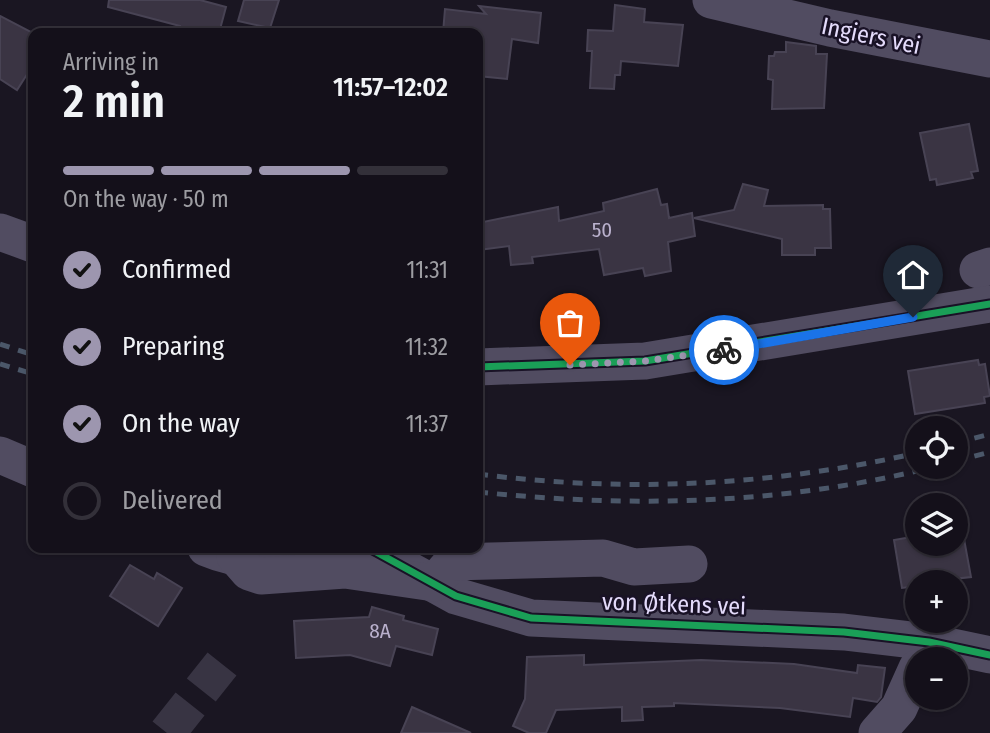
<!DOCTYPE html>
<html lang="en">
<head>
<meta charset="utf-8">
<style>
	:root { --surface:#14101a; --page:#211e27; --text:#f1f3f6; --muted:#9d9da2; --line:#333039; --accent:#9d96af }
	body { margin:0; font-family:"Fira Sans Condensed",sans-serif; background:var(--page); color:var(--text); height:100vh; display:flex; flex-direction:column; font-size:26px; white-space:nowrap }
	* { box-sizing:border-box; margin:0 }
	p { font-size:23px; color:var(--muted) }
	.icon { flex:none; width:38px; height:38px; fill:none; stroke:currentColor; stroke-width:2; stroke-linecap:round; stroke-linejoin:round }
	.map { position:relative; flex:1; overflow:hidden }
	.drawer { position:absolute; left:28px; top:28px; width:455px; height:525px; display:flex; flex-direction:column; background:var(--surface); border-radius:14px; box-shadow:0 2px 5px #0004,0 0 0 2px var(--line) }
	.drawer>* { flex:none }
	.fabs { position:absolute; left:905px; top:416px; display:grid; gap:14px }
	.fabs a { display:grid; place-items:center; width:63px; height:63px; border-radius:50%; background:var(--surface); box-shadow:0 2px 5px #0004,0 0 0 2px var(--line); font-size:35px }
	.pin { position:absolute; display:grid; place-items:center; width:60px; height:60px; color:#fff; margin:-72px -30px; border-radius:50% 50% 50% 0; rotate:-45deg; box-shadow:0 0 7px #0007 }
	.pin .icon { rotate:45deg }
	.courier { position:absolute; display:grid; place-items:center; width:70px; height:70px; margin:-35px; border:5px solid #1a73e8; border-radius:50%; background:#fff; color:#222; box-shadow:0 2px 9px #0007 }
	.summary em { font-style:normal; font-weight:600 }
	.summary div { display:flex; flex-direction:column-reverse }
	.summary { display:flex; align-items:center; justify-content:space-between; height:119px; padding:0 35px }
	h1 { font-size:46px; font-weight:600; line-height:52px }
	.bar { display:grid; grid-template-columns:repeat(4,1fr); gap:10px 7px; align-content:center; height:84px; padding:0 35px }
	.bar i { height:9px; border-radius:5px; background:var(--line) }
	.bar .on { background:var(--accent) }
	.bar p { grid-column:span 4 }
	ol { padding:0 35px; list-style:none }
	li { display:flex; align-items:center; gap:21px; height:77px }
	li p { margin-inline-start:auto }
	li .icon { padding:7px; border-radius:50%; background:var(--accent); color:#111; stroke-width:4 }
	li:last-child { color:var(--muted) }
	li i { width:38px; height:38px; border:4px solid var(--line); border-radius:50% }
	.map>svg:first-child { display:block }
</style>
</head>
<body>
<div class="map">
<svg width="990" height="733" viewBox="0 0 990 733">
	<rect width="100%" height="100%" fill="#1a1622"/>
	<g fill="#3a3443" stroke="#484354" stroke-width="2">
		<path d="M 109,0 L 200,0 L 226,7 L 219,33 L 178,33 L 180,26 L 108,7 Z"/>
		<path d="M 244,0 L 279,0 L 270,28 L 238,21 Z"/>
		<path d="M 615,5 L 645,9 L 644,22 L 683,25 L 678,66 L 621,61 L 620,75 L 615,75 L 614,89 L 590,88 L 592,51 L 587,51 L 588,30 L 613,31 Z"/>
		<path d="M 479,6 L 541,13 L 538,43 L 512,39 L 507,79 L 478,76 L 478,33 L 443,33 L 445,9 L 486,14 Z"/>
		<path d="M 0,16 L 33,33 L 33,65 L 17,90 L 0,79 Z"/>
		<path d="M 786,42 L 816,46 L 816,54 L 827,54 L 824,108 L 772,109 L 773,80 L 768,79 L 769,56 L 774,56 L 775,52 L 786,52 Z"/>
		<path d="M 969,124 L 978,171 L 971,172 L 973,178 L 937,185 L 936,179 L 930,180 L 920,133 Z"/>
		<path d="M 743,184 L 768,190 L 764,206 L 823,205 L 823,209 L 830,209 L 831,248 L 815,248 L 815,255 L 782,255 L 782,239 L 694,218 L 734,210 Z"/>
		<path d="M 657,189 L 661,205 L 667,204 L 669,218 L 692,213 L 695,236 L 668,242 L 671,271 L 645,276 L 643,268 L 604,275 L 599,249 L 532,257 L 533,263 L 511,265 L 509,246 L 478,250 L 478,223 L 558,207 L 559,221 L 604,211 L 603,203 Z"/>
		<path d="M 978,360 L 979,365 L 985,364 L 990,396 L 984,397 L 985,403 L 915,414 L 908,371 Z"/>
		<path d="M 962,528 L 971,577 L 917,583 L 917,586 L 902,588 L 894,540 L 917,536 L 917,544 L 956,544 L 956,530 Z"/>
		<path d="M 130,565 L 154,579 L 157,573 L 182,588 L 158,626 L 110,596 Z"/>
		<path d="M 372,607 L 404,616 L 403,620 L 438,629 L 432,655 L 396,646 L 390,666 L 350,655 L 296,658 L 294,621 L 369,617 Z"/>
		<path d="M 584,655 L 584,665 L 701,660 L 794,664 L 857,673 L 858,665 L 885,668 L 881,697 L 877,702 L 853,698 L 850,717 L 780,708 L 674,703 L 674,706 L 642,707 L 643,720 L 622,721 L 622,707 L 556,710 L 546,733 L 529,733 L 513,726 L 525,699 L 527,657 Z"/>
		<path d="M 412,707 L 471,733 L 401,733 Z"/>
	</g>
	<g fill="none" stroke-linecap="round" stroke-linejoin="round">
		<path stroke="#383443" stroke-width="37" stroke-dasharray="37 18" stroke-linecap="butt" d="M 167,733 L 222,664"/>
		<g stroke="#514c61" stroke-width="37">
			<path d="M 711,0 L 830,28 L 990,59"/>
			<path d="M 0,232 L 33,244"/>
			<path d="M 978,270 L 990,266"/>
			<path d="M 478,367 L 645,361 L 990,304"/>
			<path d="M 0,455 L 33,469"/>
			<path d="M 206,548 C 237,561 263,562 294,548"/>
			<path d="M 369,548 L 456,596 L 531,618 L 844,632 L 929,642 L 990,655"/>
			<path d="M 235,556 L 249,572 L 261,576 L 345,570 L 434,583 L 452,562 L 603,558 L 634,567 L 689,564"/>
			<path d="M 877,733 L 899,708 L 917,668"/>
		</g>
		<g stroke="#4b5769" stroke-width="5" stroke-dasharray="10 9" stroke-linecap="butt">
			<path d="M 0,344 L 33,355"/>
			<path d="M 0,364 L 33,374"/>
			<path d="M 956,443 L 990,434"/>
			<path d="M 956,461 L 990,452"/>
			<path d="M 478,474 C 625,493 772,486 917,453"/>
			<path d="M 478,492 C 631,508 783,505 933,467"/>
		</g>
		<g stroke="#191226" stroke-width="11">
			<g id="cycleway">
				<path d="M 478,367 L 645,361 L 990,304"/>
				<path d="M 369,548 L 456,596 L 531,618 L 844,632 L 929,642 L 990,655"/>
			</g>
		</g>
		<use href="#cycleway" stroke="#1a9f57" stroke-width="7"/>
	</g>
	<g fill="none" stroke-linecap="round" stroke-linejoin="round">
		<path stroke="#9d96af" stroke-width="7" stroke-dasharray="0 12.6" d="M 570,365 L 645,361 L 724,350"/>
		<path stroke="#1a73e8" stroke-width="9" d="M 724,350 L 913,317"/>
	</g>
	<g text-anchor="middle" stroke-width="5" stroke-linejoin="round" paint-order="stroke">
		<g font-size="21" fill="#bab1cd">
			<text x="602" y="237">50</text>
			<text x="380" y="638">8A</text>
		</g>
		<g font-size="24" fill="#e4dbfb" stroke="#191226">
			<text transform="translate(871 36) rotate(12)" y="8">Ingiers vei</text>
			<text transform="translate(674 604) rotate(2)" y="8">von Øtkens vei</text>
		</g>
	</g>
</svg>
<div class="fabs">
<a><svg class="icon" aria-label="locate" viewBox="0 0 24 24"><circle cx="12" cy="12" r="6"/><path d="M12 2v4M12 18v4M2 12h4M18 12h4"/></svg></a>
<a><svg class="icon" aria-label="layers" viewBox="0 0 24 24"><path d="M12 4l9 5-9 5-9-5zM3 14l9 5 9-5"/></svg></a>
<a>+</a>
<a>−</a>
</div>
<div class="pin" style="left:570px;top:365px;background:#ea580c"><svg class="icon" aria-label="bag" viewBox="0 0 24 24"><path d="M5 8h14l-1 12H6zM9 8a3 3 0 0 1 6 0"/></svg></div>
<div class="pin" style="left:913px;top:317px;background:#1f2937"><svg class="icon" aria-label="home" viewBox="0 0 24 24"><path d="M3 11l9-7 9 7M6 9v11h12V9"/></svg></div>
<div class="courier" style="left:724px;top:350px"><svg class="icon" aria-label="bike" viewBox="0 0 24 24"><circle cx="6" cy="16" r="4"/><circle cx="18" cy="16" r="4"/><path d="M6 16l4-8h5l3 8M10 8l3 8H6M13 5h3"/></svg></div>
<section class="drawer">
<div class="summary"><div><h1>2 min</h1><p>Arriving in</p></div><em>11:57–12:02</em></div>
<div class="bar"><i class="on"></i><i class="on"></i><i class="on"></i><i></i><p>On the way · 50 m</p></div>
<ol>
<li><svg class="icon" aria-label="check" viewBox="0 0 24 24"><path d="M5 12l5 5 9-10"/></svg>Confirmed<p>11:31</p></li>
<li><svg class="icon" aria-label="check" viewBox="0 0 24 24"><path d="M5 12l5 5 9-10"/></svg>Preparing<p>11:32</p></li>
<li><svg class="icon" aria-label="check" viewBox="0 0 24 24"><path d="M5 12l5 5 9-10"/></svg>On the way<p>11:37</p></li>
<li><i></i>Delivered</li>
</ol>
</section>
</div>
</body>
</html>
